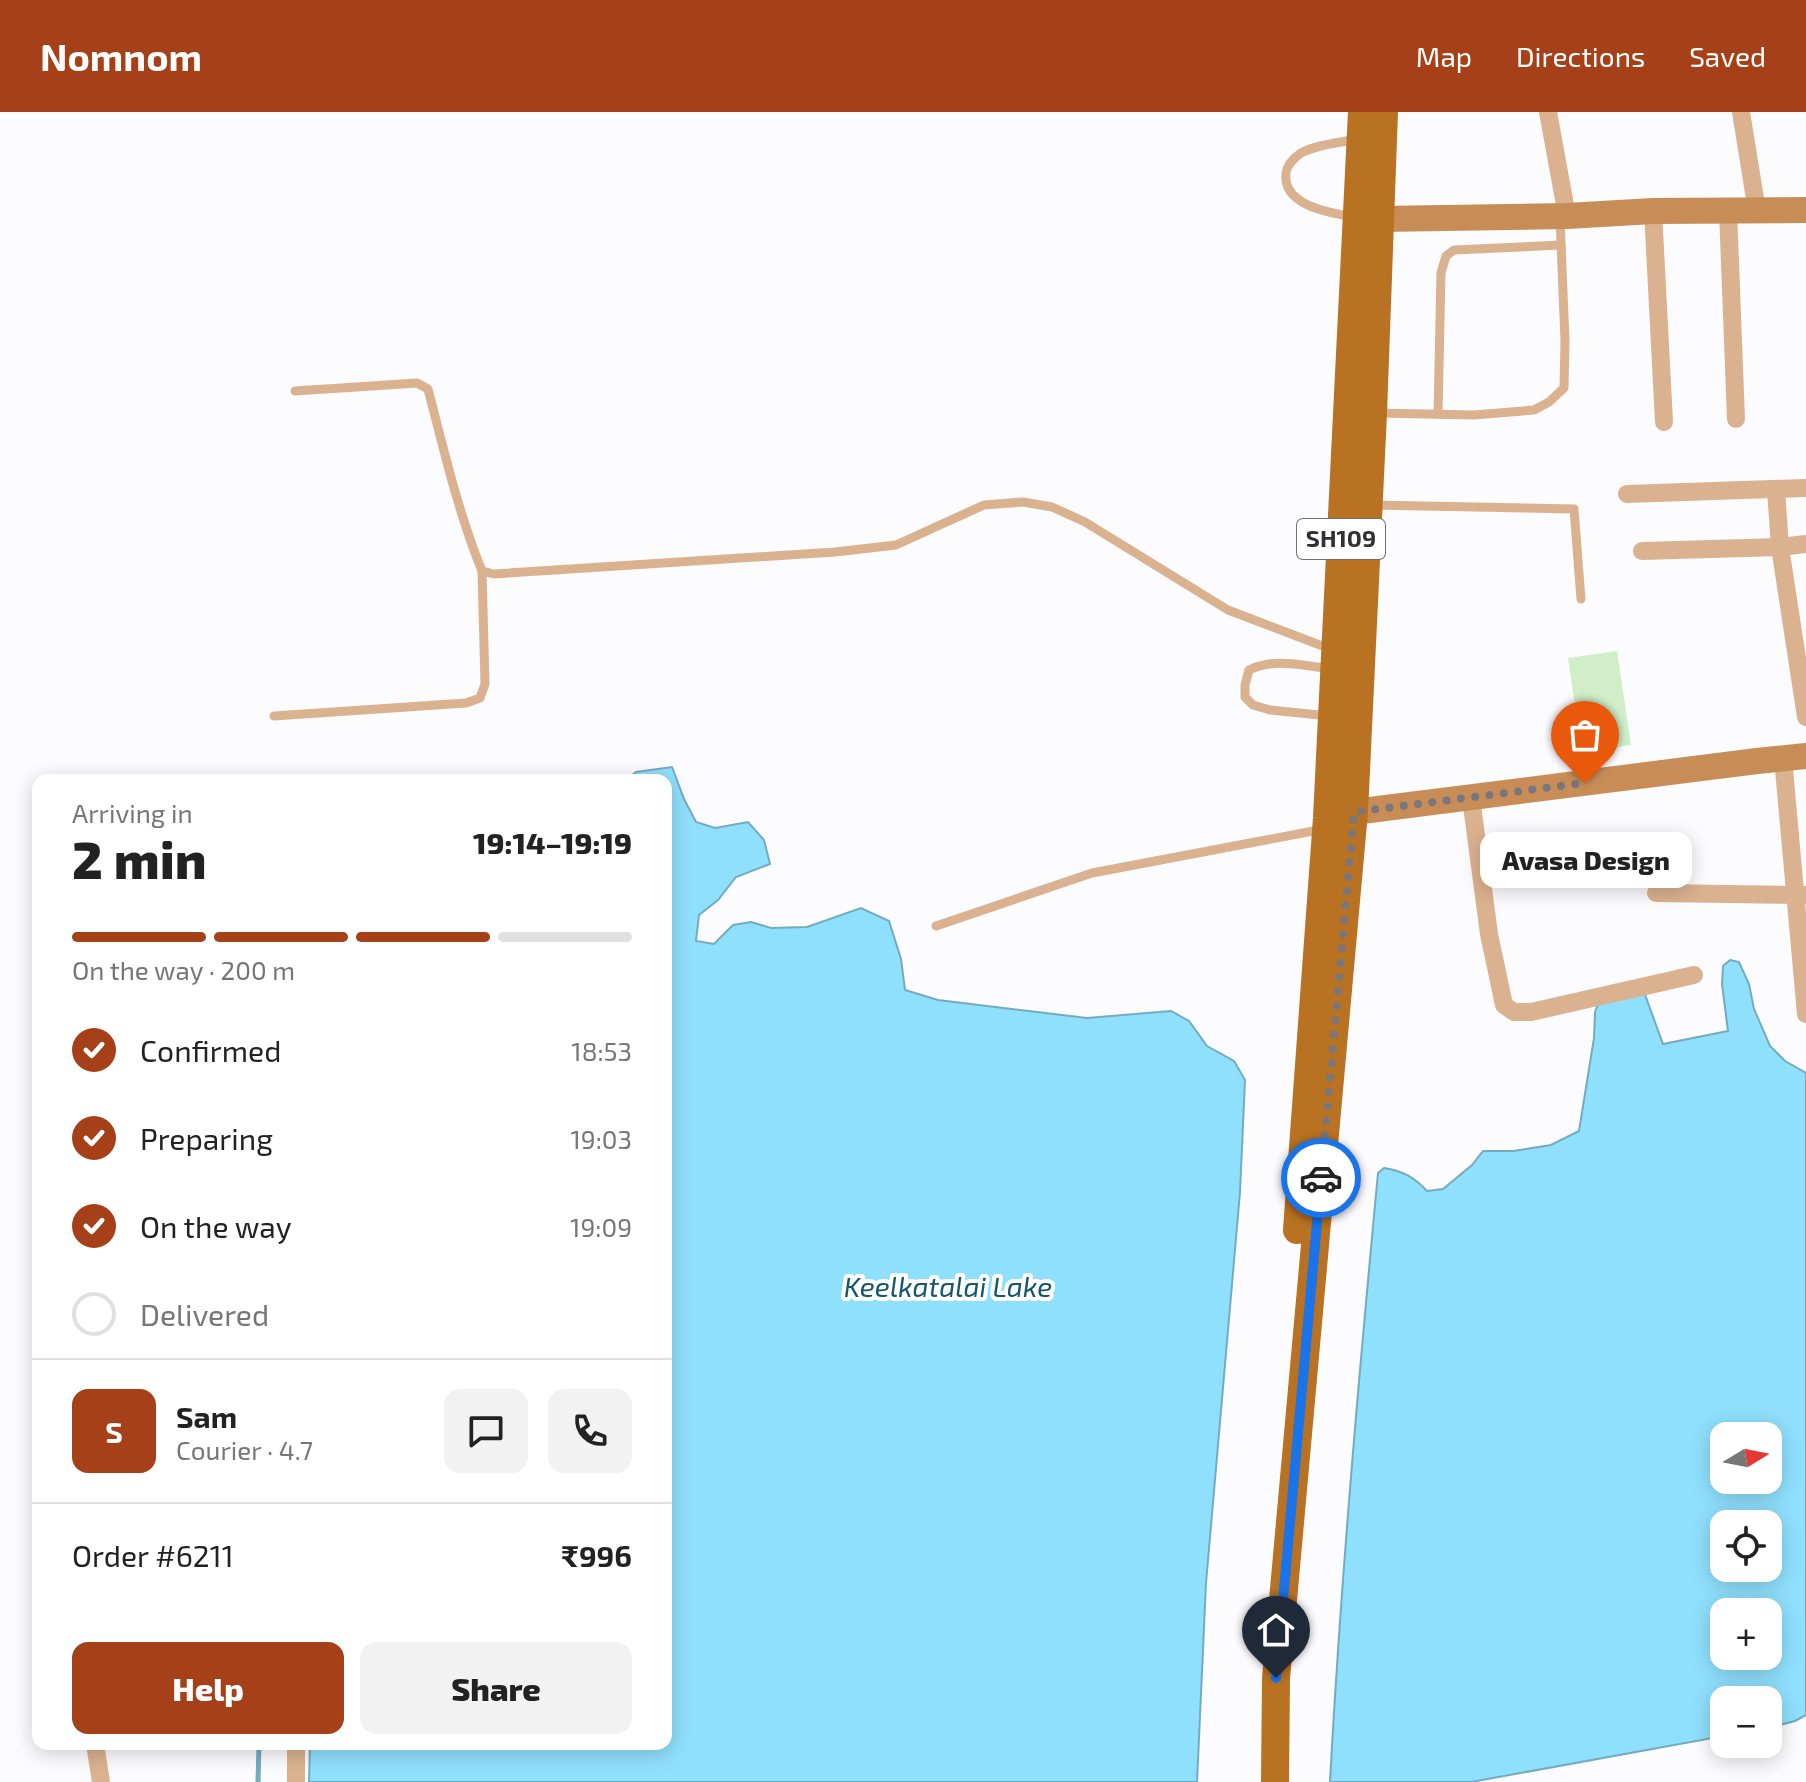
<!DOCTYPE html>
<html lang="en">
<head>
<meta charset="utf-8">
<style>
	:root { --surface:#fff; --page:#f2f2f2; --text:#222; --muted:#767676; --line:#e0e0e0; --accent:#a64019 }
	body { margin:0; font-family:"Exo 2",sans-serif; background:var(--page); color:var(--text); height:100vh; display:flex; flex-direction:column; font-size:30px; white-space:nowrap }
	* { box-sizing:border-box; margin:0 }
	p { font-size:26px; color:var(--muted) }
	.icon { flex:none; width:44px; height:44px; fill:none; stroke:currentColor; stroke-width:2; stroke-linecap:round; stroke-linejoin:round }
	.map { position:relative; flex:1; overflow:hidden }
	.panel { position:absolute; left:32px; top:662px; width:640px; height:976px; display:flex; flex-direction:column; background:var(--surface); border-radius:16px; box-shadow:0 4px 20px #0003 }
	.panel>* { flex:none }
	.needle { width:52px; rotate:80deg }
	.buttons { position:absolute; left:1710px; top:1310px; display:grid; gap:16px }
	.buttons a { display:grid; place-items:center; width:72px; height:72px; border-radius:16px; background:var(--surface); box-shadow:0 4px 20px #0003; font-size:40px }
	.pin { position:absolute; display:grid; place-items:center; width:68px; height:68px; color:#fff; margin:-82px -34px; border-radius:50% 50% 50% 0; rotate:-45deg; box-shadow:0 0 8px #0007 }
	.pin .icon { rotate:45deg }
	.courier { position:absolute; display:grid; place-items:center; width:80px; height:80px; margin:-40px; border:6px solid #1a73e8; border-radius:50%; background:#fff; color:#222; box-shadow:0 2px 10px #0007 }
	.bubble { position:absolute; height:56px; border-radius:16px; background:var(--surface); box-shadow:0 4px 20px #0003; font-size:26px; font-weight:800; line-height:56px; text-align:center }
	.headline em { font-style:normal; font-weight:800 }
	.headline div { display:flex; flex-direction:column-reverse }
	.headline { display:flex; align-items:center; justify-content:space-between; height:136px; padding:0 40px }
	h1 { font-size:52px; font-weight:800; line-height:60px }
	.bar { display:grid; grid-template-columns:repeat(4,1fr); gap:12px 8px; align-content:center; height:96px; padding:0 40px }
	.bar i { height:10px; border-radius:6px; background:var(--line) }
	.bar .active { background:var(--accent) }
	.bar p { grid-column:span 4 }
	.line { display:flex; align-items:center; gap:20px; padding:0 40px; border-top:2px solid var(--line) }
	.line div { flex:1 }
	.round { display:grid; place-items:center; flex:none; width:84px; height:84px; border-radius:16px; background:var(--page) }
	ol { padding:0 40px; list-style:none }
	li { display:flex; align-items:center; gap:24px; height:88px }
	li p { margin-inline-start:auto }
	li .icon { padding:8px; border-radius:50%; background:var(--accent); color:#fff; stroke-width:4 }
	li:last-child { color:var(--muted) }
	li i { width:44px; height:44px; border:4px solid var(--line); border-radius:50% }
	.action { display:flex; gap:16px; margin-top:auto; padding:16px 40px }
	.action a { flex:1; height:92px; border-radius:16px; background:var(--accent); color:#fff; font-size:32px; font-weight:800; line-height:92px; text-align:center }
	.action a+a { background:var(--page); color:var(--text) }
	header { display:flex; align-items:center; gap:48px; box-sizing:border-box; height:112px; padding:0 40px; background:var(--accent); color:#fff }
	header strong { font-size:38px }
	nav { display:flex; gap:44px; margin-inline-start:auto; font-size:28px }
	.map>svg:first-child { display:block }
</style>
</head>
<body>
<header>
<strong>Nomnom</strong>
<nav><a>Map</a><a>Directions</a><a>Saved</a></nav>
</header>
<div class="map">
<svg width="1806" height="1670" viewBox="0 0 1806 1670">
	<rect width="100%" height="100%" fill="#fcfbfe"/>
	<path fill="#d0efc8" d="M 1617,539 L 1631,633 L 1582,640 L 1568,546 Z"/>
	<g fill="#8fe0fd" stroke="#73abc1" stroke-width="2" fill-rule="evenodd">
		<path d="M 672,655 L 684,687 L 696,710 L 715,716 L 748,710 L 764,728 L 770,752 L 736,765 L 718,788 L 699,803 L 696,829 L 714,832 L 733,813 L 751,810 L 771,816 L 807,815 L 861,796 L 889,809 L 901,847 L 905,878 L 938,888 L 1087,906 L 1171,899 L 1189,909 L 1207,934 L 1234,949 L 1245,968 L 1240,1080 L 1206,1471 L 1197,1670 L 309,1670 L 310,1632 L 666,1632 L 666,668 L 626,668 L 636,660 Z"/>
		<path d="M 1730,848 L 1739,850 L 1749,872 L 1754,897 L 1770,934 L 1785,949 L 1806,961 L 1806,1603 L 1795,1609 L 1768,1616 L 1768,1588 L 1724,1588 L 1724,1624 L 1471,1670 L 1330,1670 C 1341,1466 1359,1263 1378,1061 L 1384,1056 C 1403,1059 1414,1065 1427,1079 L 1443,1077 L 1472,1053 L 1483,1039 L 1513,1039 L 1551,1033 L 1579,1019 L 1594,926 L 1595,900 L 1599,890 L 1644,880 L 1663,932 L 1728,919 L 1722,872 L 1723,854 ZM 1724,1324 L 1768,1324 L 1768,1368 L 1724,1368 ZM 1724,1412 L 1768,1412 L 1768,1456 L 1724,1456 ZM 1724,1500 L 1768,1500 L 1768,1544 L 1724,1544 Z"/>
	</g>
	<g fill="none" stroke-linecap="round" stroke-linejoin="round">
		<path stroke="#73abc1" stroke-width="5" d="M 258,1670 L 259,1632"/>
		<g stroke="#dab28f" stroke-width="9">
			<path d="M 1354,105 C 1331,101 1282,94 1286,61 C 1287,52 1294,46 1301,41 C 1318,32 1339,31 1357,27"/>
			<path d="M 295,279 L 417,271 L 428,277 C 444,338 458,400 482,459 L 494,462 L 835,440 L 896,433 L 984,393 L 1023,390 L 1052,395 L 1085,410 L 1228,498 L 1333,538"/>
			<path d="M 1377,301 L 1474,303 L 1534,298 L 1549,290 L 1564,276 L 1565,229 L 1560,106"/>
			<path d="M 1438,302 L 1441,161 L 1446,144 L 1454,138 L 1561,133"/>
			<path d="M 1371,393 L 1574,397 L 1581,487"/>
			<path d="M 274,604 L 466,591 L 480,586 L 485,572 L 482,459"/>
			<path d="M 1329,604 L 1270,598 L 1253,593 L 1245,585 L 1245,573 L 1249,558 C 1276,545 1303,554 1332,557"/>
			<path d="M 936,814 L 1092,761 L 1324,717"/>
		</g>
		<g stroke="#dab28f" stroke-width="18">
			<path d="M 1548,0 L 1567,104"/>
			<path d="M 1741,0 L 1757,99"/>
			<path d="M 1653,99 L 1664,310"/>
			<path d="M 1728,99 L 1736,307"/>
			<path d="M 1776,378 L 1780,435 L 1806,605"/>
			<path d="M 1627,382 L 1805,376"/>
			<path d="M 1642,439 L 1780,435 L 1806,432"/>
			<path d="M 1783,646 L 1806,902"/>
			<path d="M 1471,686 L 1489,822 L 1504,893 L 1514,900 L 1531,900 L 1694,863"/>
			<path d="M 1656,781 L 1806,783"/>
			<path d="M 95,1632 L 101,1670"/>
			<path d="M 296,1670 L 296,1632"/>
		</g>
		<g stroke="#c88d56" stroke-width="26">
			<path d="M 1361,106 L 1379,107 L 1567,104 L 1653,99 L 1806,98"/>
			<path d="M 1354,700 L 1757,649 L 1806,644"/>
		</g>
		<g stroke="#b97122" stroke-width="28">
			<path d="M 1297,1118 L 1327,706 L 1362,0"/>
			<path d="M 1275,1670 L 1276,1566 L 1354,700 L 1373,301 L 1384,0"/>
		</g>
	</g>
	<g fill="none" stroke-linecap="round" stroke-linejoin="round">
		<path stroke="#79777c" stroke-width="8" stroke-dasharray="0 14.4" d="M 1321,1066 L 1354,700 L 1585,671"/>
		<path stroke="#1a73e8" stroke-width="10" d="M 1276,1566 L 1321,1066"/>
	</g>
	<g text-anchor="middle" stroke-width="8" stroke-linejoin="round" paint-order="stroke">
		<rect fill="#fff" stroke="#706e72" stroke-width="2" x="1297" y="407" width="88" height="40" rx="6"/>
		<g font-size="24" font-weight="bold" fill="#323036">
			<text x="1341" y="435">SH109</text>
		</g>
		<g font-size="28" font-style="italic" fill="#14576b" stroke="#fff">
			<text x="948" y="1185">Keelkatalai Lake</text>
		</g>
	</g>
</svg>
<div class="buttons">
<a><svg class="needle" viewBox="-14 -14 28 28"><path d="M0-13l5 13h-10z" fill="#e53935"/><path d="M0 13l5-13h-10z" fill="#767676"/></svg></a>
<a><svg class="icon" aria-label="locate" viewBox="0 0 24 24"><circle cx="12" cy="12" r="6"/><path d="M12 2v4M12 18v4M2 12h4M18 12h4"/></svg></a>
<a>+</a>
<a>−</a>
</div>
<div class="pin" style="left:1585px;top:671px;background:#ea580c"><svg class="icon" aria-label="bag" viewBox="0 0 24 24"><path d="M5 8h14l-1 12H6zM9 8a3 3 0 0 1 6 0"/></svg></div>
<div class="pin" style="left:1276px;top:1566px;background:#1f2937"><svg class="icon" aria-label="home" viewBox="0 0 24 24"><path d="M3 11l9-7 9 7M6 9v11h12V9"/></svg></div>
<div class="courier" style="left:1321px;top:1066px"><svg class="icon" aria-label="car" viewBox="0 0 24 24"><path d="M5 17H2v-5l4-1 3-4h7l3 4 3 1v5h-3M9 17h6M6 11h13"/><circle cx="7" cy="17" r="2"/><circle cx="17" cy="17" r="2"/></svg></div>
<div class="bubble" style="left:1480px;top:720px;width:212px">Avasa Design</div>
<section class="panel">
<div class="headline"><div><h1>2 min</h1><p>Arriving in</p></div><em>19:14–19:19</em></div>
<div class="bar"><i class="active"></i><i class="active"></i><i class="active"></i><i></i><p>On the way · 200 m</p></div>
<ol>
<li><svg class="icon" aria-label="check" viewBox="0 0 24 24"><path d="M5 12l5 5 9-10"/></svg>Confirmed<p>18:53</p></li>
<li><svg class="icon" aria-label="check" viewBox="0 0 24 24"><path d="M5 12l5 5 9-10"/></svg>Preparing<p>19:03</p></li>
<li><svg class="icon" aria-label="check" viewBox="0 0 24 24"><path d="M5 12l5 5 9-10"/></svg>On the way<p>19:09</p></li>
<li><i></i>Delivered</li>
</ol>
<div class="line" style="height:144px"><b class="round" style="background:var(--accent);color:#fff">S</b><div><b>Sam</b><p>Courier · 4.7</p></div><a class="round"><svg class="icon" aria-label="chat" viewBox="0 0 24 24"><path d="M4 5h16v11H9l-5 4z"/></svg></a><a class="round"><svg class="icon" aria-label="phone" viewBox="0 0 24 24"><path d="M5 4h4l2 5-3 2q2 4 5 5l2-3 5 2v4C11 20 4 13 5 4z"/></svg></a></div>
<div class="line" style="height:104px"><div>Order #6211</div><b>₹996</b></div>
<div class="action"><a>Help</a><a>Share</a></div>
</section>
</div>
</body>
</html>
